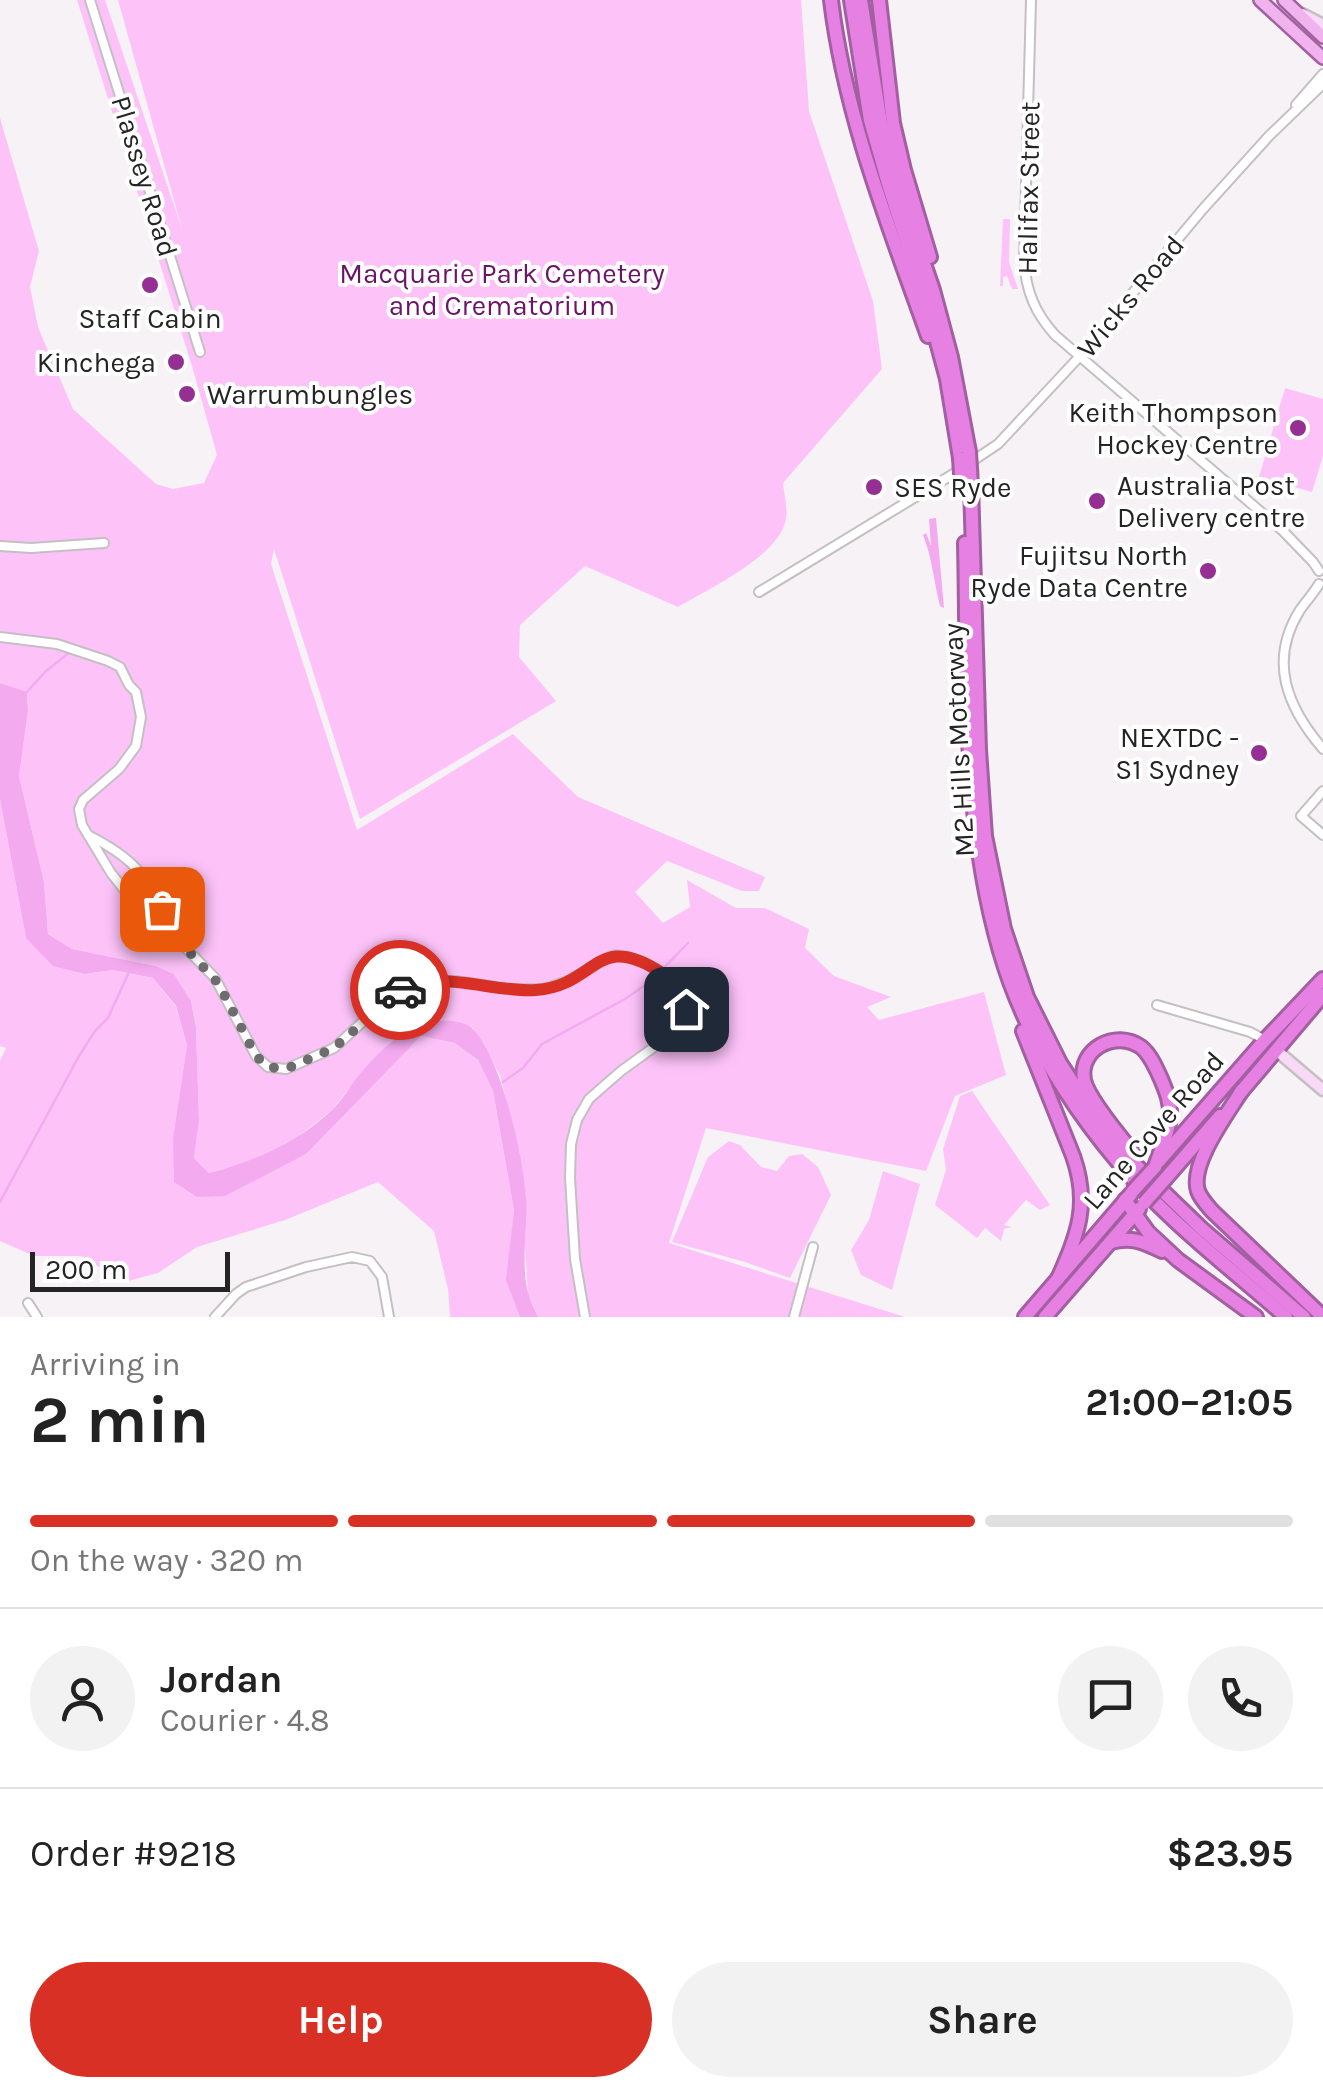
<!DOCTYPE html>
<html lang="en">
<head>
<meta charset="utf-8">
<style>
	:root { --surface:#fff; --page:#f2f2f2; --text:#222; --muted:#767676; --line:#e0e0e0; --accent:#d93025 }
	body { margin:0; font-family:Karla,sans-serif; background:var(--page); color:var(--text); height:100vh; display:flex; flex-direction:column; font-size:38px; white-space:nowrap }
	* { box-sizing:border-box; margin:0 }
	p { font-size:32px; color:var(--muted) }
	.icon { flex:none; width:55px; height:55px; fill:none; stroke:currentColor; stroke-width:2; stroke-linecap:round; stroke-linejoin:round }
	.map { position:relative; height:1317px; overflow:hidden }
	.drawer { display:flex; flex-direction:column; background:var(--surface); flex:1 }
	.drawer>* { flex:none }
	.scale { position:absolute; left:30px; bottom:25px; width:200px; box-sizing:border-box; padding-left:10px; border:5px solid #252425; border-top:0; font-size:28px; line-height:35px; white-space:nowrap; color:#252425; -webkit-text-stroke:8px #fff; paint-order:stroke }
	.pin { position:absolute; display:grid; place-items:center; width:85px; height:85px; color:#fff; margin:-42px; border-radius:20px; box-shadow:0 5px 15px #0006 }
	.courier { position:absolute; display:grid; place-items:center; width:100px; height:100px; margin:-50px; border:8px solid #d93025; border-radius:50%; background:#fff; color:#222; box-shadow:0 2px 12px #0007 }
	.head em { font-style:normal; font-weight:700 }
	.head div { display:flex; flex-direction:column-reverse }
	.head { display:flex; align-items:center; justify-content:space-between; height:170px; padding:0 30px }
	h1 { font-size:65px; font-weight:700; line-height:75px }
	.bar { display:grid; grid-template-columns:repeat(4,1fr); gap:15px 10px; align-content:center; height:120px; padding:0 30px }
	.bar i { height:12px; border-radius:8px; background:var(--line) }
	.bar .active { background:var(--accent) }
	.bar p { grid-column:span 4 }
	.line { display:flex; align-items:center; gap:25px; padding:0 30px; border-top:2px solid var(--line) }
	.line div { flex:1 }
	.round { display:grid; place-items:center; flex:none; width:105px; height:105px; border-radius:52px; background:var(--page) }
	.primary-button { display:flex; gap:20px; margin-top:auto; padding:20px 30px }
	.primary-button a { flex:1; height:115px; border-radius:60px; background:var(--accent); color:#fff; font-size:40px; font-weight:700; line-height:115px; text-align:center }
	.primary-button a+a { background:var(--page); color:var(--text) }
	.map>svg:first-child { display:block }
</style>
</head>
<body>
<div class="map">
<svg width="1323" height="1317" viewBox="0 0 1323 1317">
	<rect width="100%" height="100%" fill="#f6f2f6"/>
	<g fill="#fdc3f9">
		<path d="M 77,0 L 105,0 L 182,229 L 118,0 L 801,0 L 809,111 L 873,301 L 882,369 L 783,483 C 784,494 789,512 785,523 C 775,558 708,589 678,607 L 585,566 L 520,625 L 519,657 L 556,701 L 360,819 L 274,549 L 271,564 L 357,830 L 513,734 L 578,797 L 765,877 L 759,891 L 742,891 L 667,861 L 635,892 L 663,923 L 690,907 L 687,880 L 736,908 L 765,908 L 809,929 L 805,948 L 834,976 L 891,997 L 867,1007 L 879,1020 L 984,992 L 1006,1075 L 955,1096 L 926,1171 L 706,1128 L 669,1243 L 905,1317 L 538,1317 L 528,1295 L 525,1246 L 526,1196 L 514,1131 L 500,1075 L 473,1028 L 426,1023 L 361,1073 L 332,1110 L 290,1143 L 252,1161 L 209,1173 L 194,1158 L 199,1121 L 196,1028 L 191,1001 L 174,974 L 156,966 L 72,949 L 48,934 L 44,882 L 19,776 L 28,711 L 27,693 L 0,683 L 0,118 L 39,251 L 30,287 L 38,327 L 73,409 L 156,484 L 173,489 L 204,483 L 217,455 L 192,366 Z"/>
		<path d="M 1003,219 L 1010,219 L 1009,262 L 1018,289 L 1012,289 L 1007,276 L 1003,277 L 1003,286 L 1000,286 Z"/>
		<path d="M 1285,388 L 1323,399 L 1323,456 L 1312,492 L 1259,477 Z"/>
		<path d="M 0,799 L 26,938 L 85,974 L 113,970 L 153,978 L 176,1007 L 187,1045 L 173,1138 L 225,1196 L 394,1063 L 421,1036 L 455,1043 L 478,1060 L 493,1091 L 514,1210 L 507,1280 L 520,1317 L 450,1317 L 448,1289 L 434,1231 L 378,1182 L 285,1220 L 197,1247 L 158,1273 L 124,1282 L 81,1256 L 34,1256 L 0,1241 L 0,1061 L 6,1048 L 0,1046 Z"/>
		<path d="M 972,1091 L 1050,1205 L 1040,1210 L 1026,1200 L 1004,1225 L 1012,1227 L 1004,1229 L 1001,1241 L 985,1228 L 977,1238 L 935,1205 L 946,1170 L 943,1149 L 960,1096 Z"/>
		<path d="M 729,1141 L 740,1145 L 761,1167 L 777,1171 L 789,1156 L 802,1154 L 818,1167 L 831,1195 L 790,1278 L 745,1262 L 672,1242 L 708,1157 Z"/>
		<path d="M 883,1171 L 920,1184 L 892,1290 L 861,1275 L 851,1250 L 869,1220 Z"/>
	</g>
	<g fill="#f4aaef">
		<path d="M 936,518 L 944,608 L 940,606 C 934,582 932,557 923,535 L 926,533 L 931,546 L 929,519 Z"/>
		<path d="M 0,683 L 27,692 L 28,711 L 19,776 L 44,882 L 48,934 L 72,949 L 156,966 L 174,974 L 191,1001 L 196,1028 L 199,1121 L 194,1158 L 209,1173 C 255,1161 295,1144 331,1111 C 342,1101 349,1087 359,1075 C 380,1050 405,1025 439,1021 C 451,1020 465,1021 474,1030 C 502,1062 523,1155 526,1197 C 528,1226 520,1269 529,1296 C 531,1303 535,1310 538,1317 L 520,1317 L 506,1280 L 514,1210 L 493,1091 L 478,1060 L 455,1043 L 421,1036 L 306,1154 L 225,1196 L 197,1197 L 174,1182 L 173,1138 L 187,1045 L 176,1006 L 153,978 L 113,970 L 85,974 L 53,966 L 26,938 L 0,799 Z"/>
	</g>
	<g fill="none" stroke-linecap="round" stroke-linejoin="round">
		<g stroke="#f4aaef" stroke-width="2.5">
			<path d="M 26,693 L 45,672 L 71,651"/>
			<path d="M 503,1082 L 523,1068 L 542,1044 L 625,999 L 651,981 L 688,943"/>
			<path d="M 0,1202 L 79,1056 L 95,1031 L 108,1018 L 129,972"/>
		</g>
		<g stroke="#c4bfc3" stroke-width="12">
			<g id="street">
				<path d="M 90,0 L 200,352"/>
				<path d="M 1031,0 L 1024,261 C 1026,291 1035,313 1055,335 L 1283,531 L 1313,562 L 1319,571"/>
				<path d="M 1296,105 L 1323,74"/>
				<path d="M 0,546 L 31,548 L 104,543"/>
				<path d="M 1319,584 C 1314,593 1306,601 1300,610 C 1268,661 1287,707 1323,749"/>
				<path d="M 759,592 L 950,476 L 998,444 L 1080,356 L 1203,209 L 1269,136 L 1323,84"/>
				<path d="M 0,637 L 57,644 L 108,661 L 120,667 L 129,685 L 136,692 L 141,717 L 136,746 L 119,769 L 83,800 L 79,809 L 82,825 L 111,873 L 126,892 L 180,942 L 215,978 L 256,1056 L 268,1067 L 286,1069 L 334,1048 L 392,995 L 404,988 L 424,982 L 456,981 L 509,989 L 544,989 L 570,980 L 609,957 L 616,955 L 642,961 L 676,981 L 686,1001 L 687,1009 L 681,1023 L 668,1037 L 621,1071 L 589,1099 L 577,1120 L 571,1144 L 570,1178 L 575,1259 L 585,1317"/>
				<path d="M 1323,791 L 1301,816 L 1323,835"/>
				<path d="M 88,835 C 145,864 146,881 175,933"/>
				<path d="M 1157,1005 L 1250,1032 L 1265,1040"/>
				<path d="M 28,1303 L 37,1317"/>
				<path d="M 215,1317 L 236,1294 L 246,1287 L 306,1267 L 352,1257 L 370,1261 L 382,1277 L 389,1317"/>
				<path d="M 794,1317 L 813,1247"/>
			</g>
		</g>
		<g stroke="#c4bfc3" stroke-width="15">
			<g id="secondary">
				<path d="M 1302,14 L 1323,25"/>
				<path d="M 1276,1050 L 1323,1090"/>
			</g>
		</g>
		<g stroke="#a260a0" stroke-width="16">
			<g id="primary">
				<path d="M 1260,0 L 1323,58"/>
				<path d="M 1284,0 L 1323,37"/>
			</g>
		</g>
		<g stroke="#a260a0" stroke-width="18">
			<g id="highway">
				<path d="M 831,0 C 845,117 889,226 928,336"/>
				<path d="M 851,0 L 870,120 L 889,187 L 928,308 L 947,379 L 960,458"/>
				<path d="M 861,0 L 881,123 L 898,188 L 933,290 L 951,357 L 969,452"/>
				<path d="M 879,0 L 893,123 L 904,170 L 930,257"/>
				<path d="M 971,485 L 979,750 L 985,836 L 1004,929 L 1027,997 L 1060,1063 L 1105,1132 L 1121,1151 L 1202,1229 L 1304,1317"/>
				<path d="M 965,543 C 968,679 962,820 1000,951 C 1022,1028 1067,1101 1118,1162 C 1167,1220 1229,1267 1286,1317"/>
				<path d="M 1023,1031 L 1073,1156 C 1090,1204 1078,1234 1058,1279"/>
				<path d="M 1242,1090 C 1228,1113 1189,1164 1198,1191 C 1201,1199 1207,1205 1212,1211 L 1323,1317"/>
				<path d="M 1240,1093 L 1323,995"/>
				<path d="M 1136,1156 C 1123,1140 1088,1099 1084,1080 C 1078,1049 1116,1029 1141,1047 C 1150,1054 1156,1068 1161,1079 C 1166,1091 1171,1102 1170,1116 C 1169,1133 1160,1151 1155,1167"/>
				<path d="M 1159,1161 L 1265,1040 L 1323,979"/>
				<path d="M 1166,1178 L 1220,1116"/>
				<path d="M 1125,1200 L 1148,1232 L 1178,1260 L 1256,1317"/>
				<path d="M 1111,1242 C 1131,1236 1144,1242 1162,1251"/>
				<path d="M 1025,1317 L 1131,1194"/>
				<path d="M 1045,1317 L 1139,1209"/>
			</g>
		</g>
		<use href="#street" stroke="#fff" stroke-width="8"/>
		<use href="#secondary" stroke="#f8d9f6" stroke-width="10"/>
		<use href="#primary" stroke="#f0b3ee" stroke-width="11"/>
		<use href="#highway" stroke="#e680e2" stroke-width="12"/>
		<g stroke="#a260a0" stroke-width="18" stroke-linecap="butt">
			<g id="highway-bridge">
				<path d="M 969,452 L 971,485"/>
				<path d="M 960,458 L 962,490"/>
				<path d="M 1132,1192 L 1155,1167"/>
				<path d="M 1144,1203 L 1166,1178"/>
			</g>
		</g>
		<use href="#highway-bridge" stroke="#e680e2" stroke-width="12"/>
	</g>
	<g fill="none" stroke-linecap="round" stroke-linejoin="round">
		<path stroke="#6e6c6e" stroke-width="10" stroke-dasharray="0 18" d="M 162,909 L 180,942 L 218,983 L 256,1056 L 268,1067 L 286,1069 L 334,1048 L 400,990"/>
		<path stroke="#d93025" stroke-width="12" d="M 400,990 C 445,969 490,993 536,990 C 597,986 595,929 662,973 C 676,982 685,991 686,1009"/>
	</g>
	<g fill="#952f93" stroke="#fff" stroke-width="4">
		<circle cx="150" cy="285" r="10"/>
		<circle cx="176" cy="362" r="10"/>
		<circle cx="187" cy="394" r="10"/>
		<circle cx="1298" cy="428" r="10"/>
		<circle cx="874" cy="487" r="10"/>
		<circle cx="1097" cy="501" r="10"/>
		<circle cx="1208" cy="571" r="10"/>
		<circle cx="1259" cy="753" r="10"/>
	</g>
	<g text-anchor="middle" stroke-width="8" stroke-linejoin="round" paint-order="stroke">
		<g font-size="28" fill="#252425" stroke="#fff">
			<text transform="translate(145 176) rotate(73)" y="10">Plassey Road</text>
			<text transform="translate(1028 188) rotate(-89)" y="10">Halifax Street</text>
			<text transform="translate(1130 296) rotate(-50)" y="10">Wicks Road</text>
			<text transform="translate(958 740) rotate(-93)" y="10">M2 Hills Motorway</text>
			<text transform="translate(1153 1130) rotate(-49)" y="10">Lane Cove Road</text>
		</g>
		<g font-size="28" fill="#6b1469" stroke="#fff">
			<text x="502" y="283">Macquarie Park Cemetery<tspan x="502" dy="32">and Crematorium</tspan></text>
		</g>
		<g font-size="28" fill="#252425" stroke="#fff" text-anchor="end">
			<text x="150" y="328" text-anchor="middle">Staff Cabin</text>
			<text x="156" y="372">Kinchega</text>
			<text x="207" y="404" text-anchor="start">Warrumbungles</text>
			<text x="1278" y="422">Keith Thompson<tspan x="1278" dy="32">Hockey Centre</tspan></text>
			<text x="1117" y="495" text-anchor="start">Australia Post<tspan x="1117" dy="32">Delivery centre</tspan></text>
			<text x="894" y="497" text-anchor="start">SES Ryde</text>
			<text x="1188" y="565">Fujitsu North<tspan x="1188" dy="32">Ryde Data Centre</tspan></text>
			<text x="1239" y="747">NEXTDC -<tspan x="1239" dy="32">S1 Sydney</tspan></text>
		</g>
	</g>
</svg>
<div class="scale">200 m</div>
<div class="pin" style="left:162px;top:909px;background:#ea580c"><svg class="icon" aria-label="bag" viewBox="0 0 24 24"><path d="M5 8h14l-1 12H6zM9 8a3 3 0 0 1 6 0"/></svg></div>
<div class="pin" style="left:686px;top:1009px;background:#1f2937"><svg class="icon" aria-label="home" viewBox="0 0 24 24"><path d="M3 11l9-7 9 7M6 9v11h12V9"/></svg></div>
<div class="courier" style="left:400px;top:990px"><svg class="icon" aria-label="car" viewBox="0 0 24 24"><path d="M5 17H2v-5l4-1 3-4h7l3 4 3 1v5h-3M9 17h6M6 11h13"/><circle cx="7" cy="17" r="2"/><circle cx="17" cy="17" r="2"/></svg></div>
</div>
<section class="drawer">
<div class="head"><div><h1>2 min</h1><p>Arriving in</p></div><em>21:00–21:05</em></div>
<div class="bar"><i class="active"></i><i class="active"></i><i class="active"></i><i></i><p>On the way · 320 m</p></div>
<div class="line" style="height:180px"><a class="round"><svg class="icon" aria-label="person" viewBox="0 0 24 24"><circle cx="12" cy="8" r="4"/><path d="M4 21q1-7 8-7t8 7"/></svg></a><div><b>Jordan</b><p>Courier · 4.8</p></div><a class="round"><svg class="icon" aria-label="chat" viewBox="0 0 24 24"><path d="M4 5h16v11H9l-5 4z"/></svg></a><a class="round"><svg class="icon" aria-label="phone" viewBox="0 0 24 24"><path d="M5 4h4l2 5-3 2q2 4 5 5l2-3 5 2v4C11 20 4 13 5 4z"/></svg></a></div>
<div class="line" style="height:130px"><div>Order #9218</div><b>$23.95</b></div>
<div class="primary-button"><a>Help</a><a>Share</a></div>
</section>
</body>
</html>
